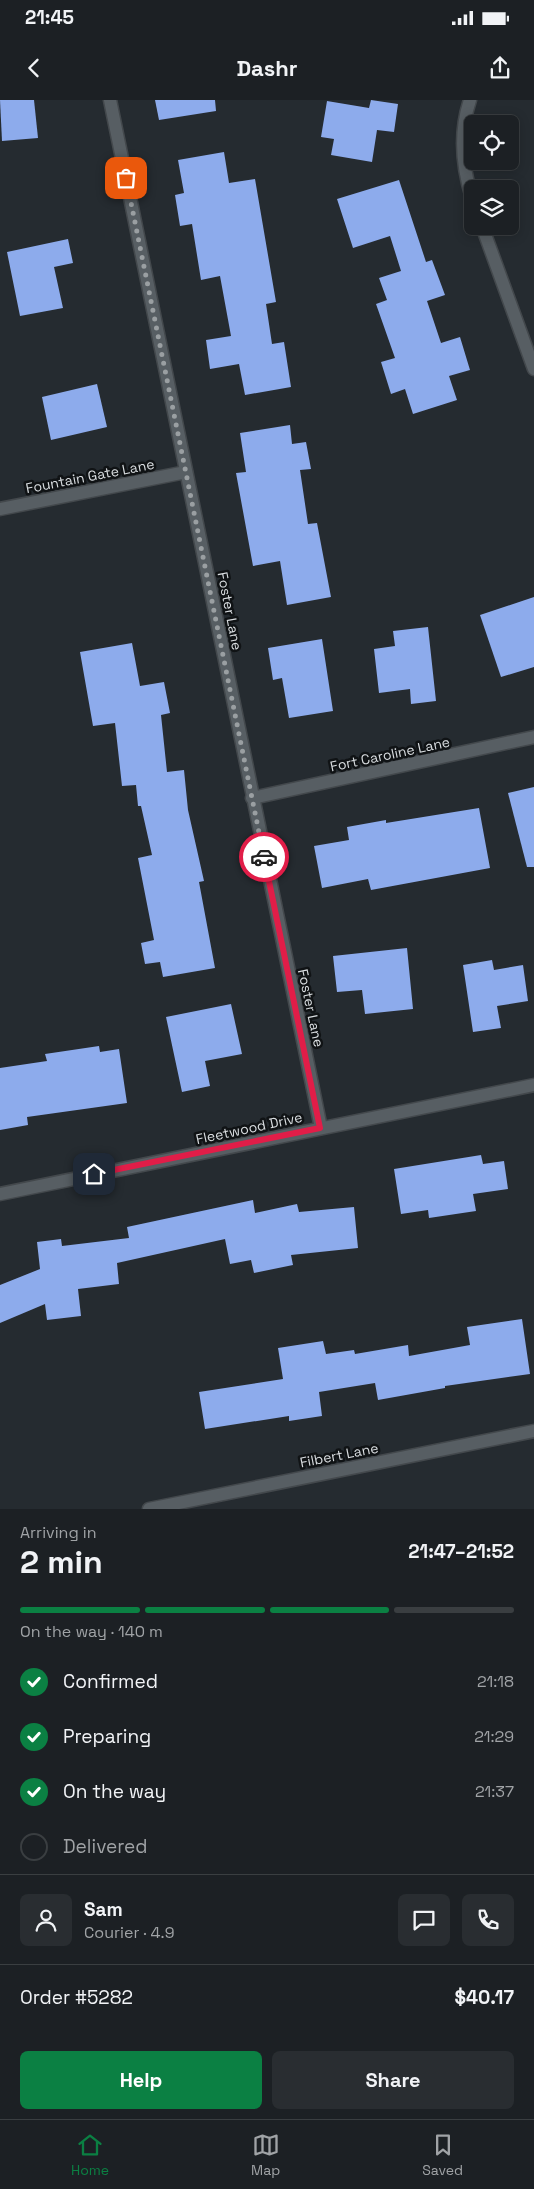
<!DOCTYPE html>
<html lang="en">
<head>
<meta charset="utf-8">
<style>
	:root { --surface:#1c2024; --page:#292d31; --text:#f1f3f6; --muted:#a0a3a6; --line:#3a3e41; --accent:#0b8043 }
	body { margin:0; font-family:"Space Grotesk",sans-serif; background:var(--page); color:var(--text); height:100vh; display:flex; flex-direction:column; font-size:19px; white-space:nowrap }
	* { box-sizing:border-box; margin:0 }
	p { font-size:16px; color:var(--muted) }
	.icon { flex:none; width:28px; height:28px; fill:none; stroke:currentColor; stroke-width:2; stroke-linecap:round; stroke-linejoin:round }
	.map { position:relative; height:1409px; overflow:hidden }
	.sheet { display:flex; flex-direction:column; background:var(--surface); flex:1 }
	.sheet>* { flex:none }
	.buttons { position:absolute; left:464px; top:15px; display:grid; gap:10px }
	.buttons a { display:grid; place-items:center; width:55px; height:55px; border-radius:8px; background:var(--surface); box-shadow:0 2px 12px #0003,0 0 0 1px var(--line); font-size:25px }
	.pin { position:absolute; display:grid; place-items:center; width:42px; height:42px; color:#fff; margin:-21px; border-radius:10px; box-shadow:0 2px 8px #0006 }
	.courier { position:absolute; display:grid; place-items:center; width:50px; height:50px; margin:-25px; border:4px solid #e11d48; border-radius:50%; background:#fff; color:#222; box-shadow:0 1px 6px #0007 }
	.overview em { font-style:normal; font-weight:700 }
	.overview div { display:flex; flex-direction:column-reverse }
	.overview { display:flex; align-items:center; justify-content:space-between; height:85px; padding:0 20px }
	h1 { font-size:32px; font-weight:700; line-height:38px }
	.bar { display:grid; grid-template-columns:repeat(4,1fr); gap:8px 5px; align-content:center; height:60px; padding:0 20px }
	.bar i { height:6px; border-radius:4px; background:var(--line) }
	.bar .current { background:var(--accent) }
	.bar p { grid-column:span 4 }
	.line { display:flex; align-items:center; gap:12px; padding:0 20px; border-top:1px solid var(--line) }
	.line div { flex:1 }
	.round { display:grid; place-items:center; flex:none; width:52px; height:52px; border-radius:8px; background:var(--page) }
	ol { padding:0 20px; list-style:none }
	li { display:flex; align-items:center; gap:15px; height:55px }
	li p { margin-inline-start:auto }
	li .icon { padding:5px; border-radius:50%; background:var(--accent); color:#fff; stroke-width:4 }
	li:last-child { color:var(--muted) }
	li i { width:28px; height:28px; border:2px solid var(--line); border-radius:50% }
	.button { display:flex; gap:10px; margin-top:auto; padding:10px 20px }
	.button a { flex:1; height:58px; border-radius:8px; background:var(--accent); color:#fff; font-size:20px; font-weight:700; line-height:58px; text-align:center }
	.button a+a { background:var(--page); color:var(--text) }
	.status { display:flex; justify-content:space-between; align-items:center; height:35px; padding:0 25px; background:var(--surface); direction:ltr }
	.status svg { height:14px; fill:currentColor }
	header { display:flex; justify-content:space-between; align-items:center; height:65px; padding:0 20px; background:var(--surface); font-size:22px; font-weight:700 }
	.tab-bar { display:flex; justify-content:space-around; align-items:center; height:70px; border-top:1px solid var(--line); background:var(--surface); font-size:14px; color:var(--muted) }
	.tab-bar a { display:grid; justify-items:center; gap:2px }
	.tab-bar .current { color:var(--accent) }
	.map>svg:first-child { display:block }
</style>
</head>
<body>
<div class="status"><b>21:45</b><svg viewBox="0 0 49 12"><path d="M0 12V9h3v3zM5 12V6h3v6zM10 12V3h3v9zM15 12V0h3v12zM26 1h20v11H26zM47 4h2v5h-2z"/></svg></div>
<header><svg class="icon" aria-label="back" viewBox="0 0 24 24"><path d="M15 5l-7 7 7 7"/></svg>Dashr<svg class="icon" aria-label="share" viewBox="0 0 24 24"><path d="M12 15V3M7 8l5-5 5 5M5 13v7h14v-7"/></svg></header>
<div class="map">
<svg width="534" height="1409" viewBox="0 0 534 1409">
	<rect width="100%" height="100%" fill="#252b30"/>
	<g fill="#8dabec">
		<path d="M 0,0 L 34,0 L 38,38 L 2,41 Z"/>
		<path d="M 155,0 L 215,0 L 216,11 L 159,20 Z"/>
		<path d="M 371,0 L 398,4 L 394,32 L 377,30 L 372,62 L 331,55 L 334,39 L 321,37 L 327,1 L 369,8 Z"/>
		<path d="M 224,52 L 229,83 L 255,79 L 276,202 L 266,204 L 272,244 L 284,242 L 291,287 L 245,295 L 239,264 L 210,269 L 206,240 L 231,236 L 220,176 L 201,180 L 192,124 L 180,126 L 175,95 L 184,93 L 178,60 Z"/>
		<path d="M 399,80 L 426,162 L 432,160 L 445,195 L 427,201 L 441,243 L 460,237 L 470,270 L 449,276 L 457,300 L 413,314 L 405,289 L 391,294 L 381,262 L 395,258 L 376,204 L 387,200 L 379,178 L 401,171 L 390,136 L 353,148 L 337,99 Z"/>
		<path d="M 68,139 L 73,163 L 54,167 L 63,208 L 20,216 L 7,152 Z"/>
		<path d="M 97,284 L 107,327 L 51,340 L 42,297 Z"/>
		<path d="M 290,325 L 292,344 L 306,342 L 311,369 L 300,370 L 308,424 L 317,423 L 331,497 L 287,505 L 280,461 L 253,466 L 236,373 L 246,372 L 240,333 Z"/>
		<path d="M 534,497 L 534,567 L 501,577 L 480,515 Z"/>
		<path d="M 428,527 L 436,601 L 411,604 L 410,589 L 379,593 L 374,549 L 395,546 L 393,531 Z"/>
		<path d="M 322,539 L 333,611 L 289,618 L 282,578 L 273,580 L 268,548 Z"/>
		<path d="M 132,543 L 140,586 L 164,582 L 170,613 L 161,615 L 167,672 L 184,670 L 188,710 L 204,781 L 199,782 L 215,868 L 163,877 L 160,862 L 145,864 L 141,843 L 154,840 L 138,758 L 152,755 L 141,706 L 138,706 L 136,685 L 122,686 L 115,623 L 93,626 L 80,552 Z"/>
		<path d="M 534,687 L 534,767 L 527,767 L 508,693 Z"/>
		<path d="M 479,708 L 490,768 L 371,790 L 368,779 L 322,788 L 314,746 L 349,740 L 347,727 L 386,720 L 386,723 Z"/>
		<path d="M 407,848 L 413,909 L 365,914 L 362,890 L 337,892 L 333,856 Z"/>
		<path d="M 492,860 L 494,870 L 523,865 L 528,901 L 497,906 L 501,928 L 473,932 L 463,865 Z"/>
		<path d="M 231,904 L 242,954 L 205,961 L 210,986 L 182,992 L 166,917 Z"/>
		<path d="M 99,946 L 100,952 L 119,949 L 127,1003 L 27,1017 L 28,1025 L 0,1030 L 0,968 L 47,961 L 45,954 Z"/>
		<path d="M 481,1055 L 483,1064 L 504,1061 L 508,1089 L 473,1094 L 476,1111 L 429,1118 L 428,1110 L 401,1114 L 394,1069 Z"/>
		<path d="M 253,1100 L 255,1113 L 297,1104 L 299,1112 L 354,1107 L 358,1148 L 291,1155 L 293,1165 L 254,1173 L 251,1160 L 230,1164 L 225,1139 L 117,1163 L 119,1184 L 78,1189 L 81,1216 L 47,1220 L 45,1204 L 0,1223 L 0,1185 L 40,1169 L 37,1142 L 61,1139 L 62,1146 L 129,1138 L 127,1127 Z"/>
		<path d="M 522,1219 L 530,1274 L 445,1286 L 445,1288 L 378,1300 L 375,1283 L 319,1292 L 322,1316 L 289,1321 L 289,1316 L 205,1329 L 199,1292 L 283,1279 L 278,1248 L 323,1241 L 326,1254 L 354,1250 L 355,1254 L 408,1245 L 409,1256 L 470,1245 L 467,1227 Z"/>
	</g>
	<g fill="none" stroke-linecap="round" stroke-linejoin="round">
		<g stroke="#43484c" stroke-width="15">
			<g id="street">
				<path d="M 110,0 L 321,1028"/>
				<path d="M 470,0 C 459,33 462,66 472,98"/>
				<path d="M 482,126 L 534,269"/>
				<path d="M 0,409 L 186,372"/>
				<path d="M 252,698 L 534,637"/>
				<path d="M 0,1094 L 534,985"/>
				<path d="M 149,1409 L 534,1331"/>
			</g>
		</g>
		<use href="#street" stroke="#575e63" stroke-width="12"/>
	</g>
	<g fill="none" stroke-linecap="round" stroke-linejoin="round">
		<path stroke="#9a9fa2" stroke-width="5" stroke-dasharray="0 9" d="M 126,78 L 264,757"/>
		<path stroke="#e11d48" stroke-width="6" d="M 94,1074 L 320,1028 L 264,757"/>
	</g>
	<g text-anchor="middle" stroke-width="5" stroke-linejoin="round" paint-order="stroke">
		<g font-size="14" fill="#d9dde0" stroke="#101315">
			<text transform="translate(90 376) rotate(-11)" y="5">Fountain Gate Lane</text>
			<text transform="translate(230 511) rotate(79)" y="5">Foster Lane</text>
			<text transform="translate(390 654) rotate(-12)" y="5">Fort Caroline Lane</text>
			<text transform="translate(311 908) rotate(78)" y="5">Foster Lane</text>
			<text transform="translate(249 1028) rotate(-12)" y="5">Fleetwood Drive</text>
			<text transform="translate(339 1355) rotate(-11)" y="5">Filbert Lane</text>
		</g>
	</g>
</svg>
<div class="buttons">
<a><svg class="icon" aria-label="locate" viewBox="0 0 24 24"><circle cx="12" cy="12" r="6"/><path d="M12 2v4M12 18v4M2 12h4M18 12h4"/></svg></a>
<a><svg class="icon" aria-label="layers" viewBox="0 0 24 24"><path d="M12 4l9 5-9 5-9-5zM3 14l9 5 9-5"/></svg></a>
</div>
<div class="pin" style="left:126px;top:78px;background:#ea580c"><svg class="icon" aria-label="bag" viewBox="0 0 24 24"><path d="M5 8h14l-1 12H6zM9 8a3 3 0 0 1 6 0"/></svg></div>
<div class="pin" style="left:94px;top:1074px;background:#1f2937"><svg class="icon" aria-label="home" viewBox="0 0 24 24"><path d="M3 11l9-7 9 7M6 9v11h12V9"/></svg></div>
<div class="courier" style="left:264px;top:757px"><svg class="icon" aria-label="car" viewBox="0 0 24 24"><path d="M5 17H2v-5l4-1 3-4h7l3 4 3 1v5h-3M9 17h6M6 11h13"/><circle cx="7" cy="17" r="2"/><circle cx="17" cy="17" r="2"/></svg></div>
</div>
<section class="sheet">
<div class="overview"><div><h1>2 min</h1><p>Arriving in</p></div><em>21:47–21:52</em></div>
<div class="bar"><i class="current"></i><i class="current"></i><i class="current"></i><i></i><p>On the way · 140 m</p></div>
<ol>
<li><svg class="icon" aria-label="check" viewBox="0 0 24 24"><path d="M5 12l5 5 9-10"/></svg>Confirmed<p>21:18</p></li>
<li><svg class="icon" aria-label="check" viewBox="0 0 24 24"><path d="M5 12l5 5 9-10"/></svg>Preparing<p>21:29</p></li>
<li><svg class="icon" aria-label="check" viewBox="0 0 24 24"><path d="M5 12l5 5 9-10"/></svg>On the way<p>21:37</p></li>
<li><i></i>Delivered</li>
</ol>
<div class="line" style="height:90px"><a class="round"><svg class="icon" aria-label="person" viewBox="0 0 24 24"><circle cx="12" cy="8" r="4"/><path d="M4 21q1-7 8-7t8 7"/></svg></a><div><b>Sam</b><p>Courier · 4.9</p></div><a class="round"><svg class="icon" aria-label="chat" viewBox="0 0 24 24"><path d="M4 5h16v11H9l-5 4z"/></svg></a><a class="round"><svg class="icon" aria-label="phone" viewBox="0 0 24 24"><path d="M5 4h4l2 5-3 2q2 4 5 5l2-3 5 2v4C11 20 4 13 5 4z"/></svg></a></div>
<div class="line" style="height:65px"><div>Order #5282</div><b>$40.17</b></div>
<div class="button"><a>Help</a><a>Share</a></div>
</section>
<nav class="tab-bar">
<a class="current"><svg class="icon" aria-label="home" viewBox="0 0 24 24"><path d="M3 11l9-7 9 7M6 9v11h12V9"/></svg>Home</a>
<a><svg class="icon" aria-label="map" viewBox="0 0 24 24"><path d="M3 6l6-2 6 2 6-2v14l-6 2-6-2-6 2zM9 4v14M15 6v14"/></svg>Map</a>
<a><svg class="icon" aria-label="saved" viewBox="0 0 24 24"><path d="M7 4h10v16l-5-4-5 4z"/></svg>Saved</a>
</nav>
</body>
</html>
